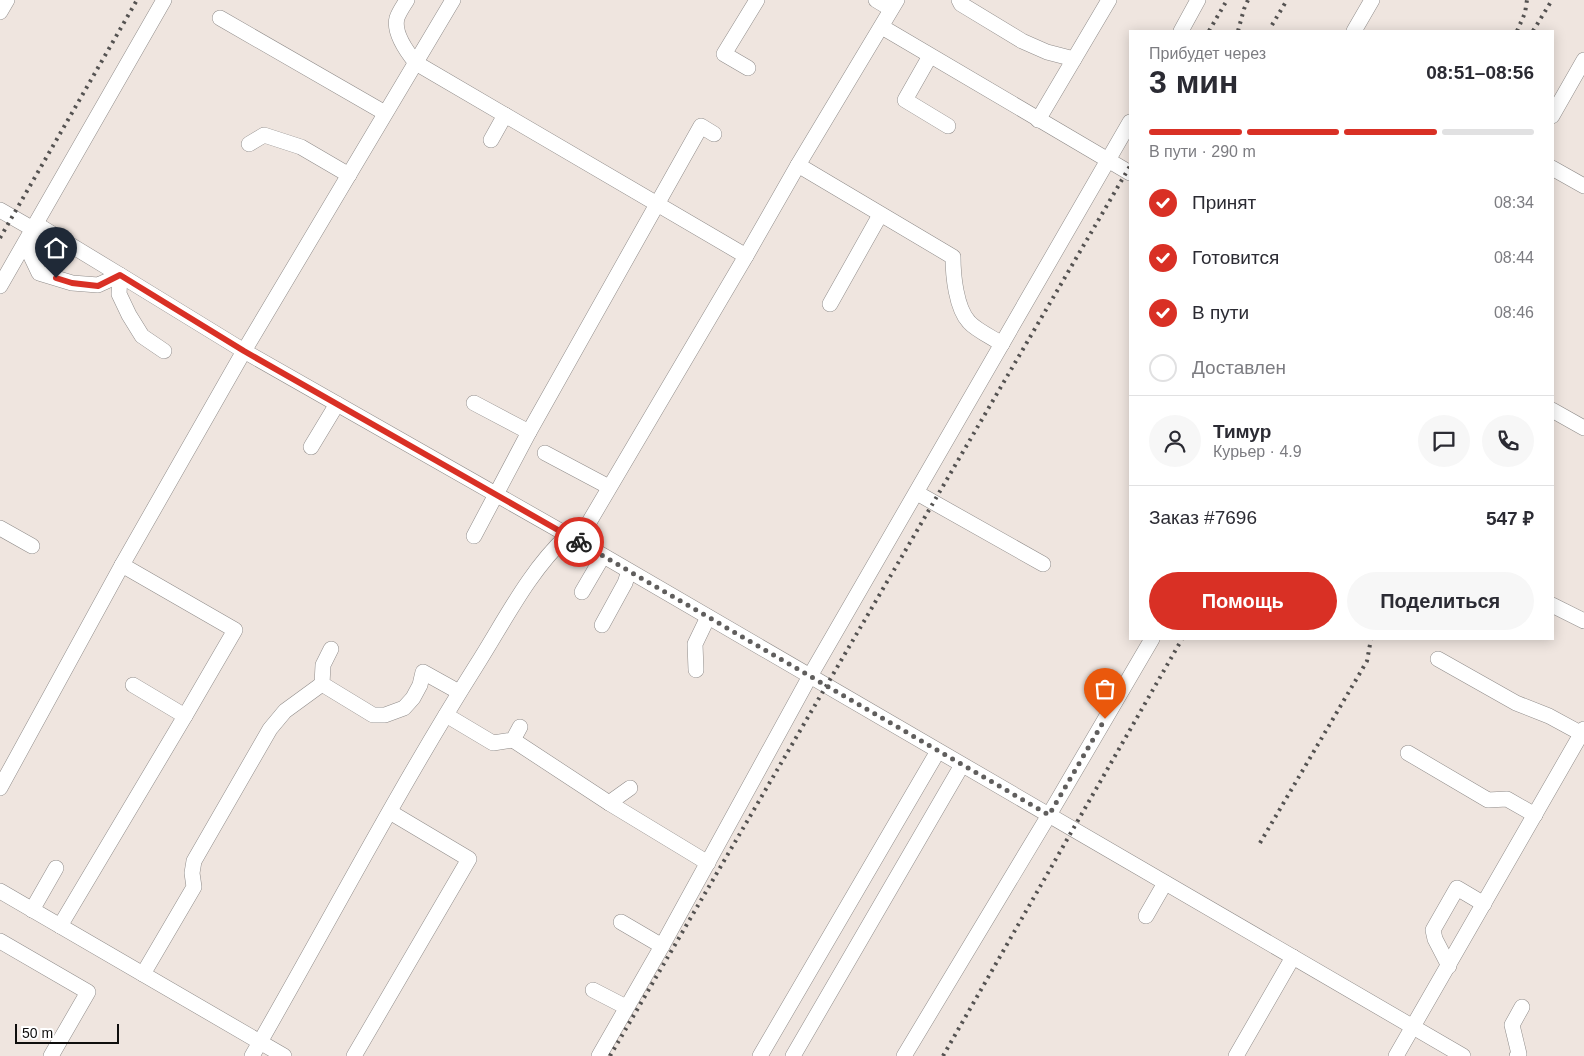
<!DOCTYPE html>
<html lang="ru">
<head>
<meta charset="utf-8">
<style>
	:root { --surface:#fff; --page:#f7f7f7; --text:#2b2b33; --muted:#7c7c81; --line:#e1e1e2; --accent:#d93025 }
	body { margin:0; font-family:Arial,sans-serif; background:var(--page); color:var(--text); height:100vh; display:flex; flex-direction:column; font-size:19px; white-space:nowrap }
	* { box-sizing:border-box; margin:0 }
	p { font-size:16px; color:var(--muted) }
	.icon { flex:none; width:28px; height:28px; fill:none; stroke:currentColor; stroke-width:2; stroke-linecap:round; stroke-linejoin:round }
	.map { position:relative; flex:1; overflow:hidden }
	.panel { position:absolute; left:1129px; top:30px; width:425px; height:610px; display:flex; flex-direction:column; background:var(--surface); border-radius:0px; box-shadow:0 2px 12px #0003 }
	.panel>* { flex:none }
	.scale { position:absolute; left:15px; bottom:12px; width:104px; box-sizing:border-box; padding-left:5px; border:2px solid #0f0e0d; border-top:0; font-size:14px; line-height:18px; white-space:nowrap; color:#0f0e0d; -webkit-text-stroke:4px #fff; paint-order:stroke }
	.pin { position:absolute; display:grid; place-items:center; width:42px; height:42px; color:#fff; margin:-51px -21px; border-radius:50% 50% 50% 0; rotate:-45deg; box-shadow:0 0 5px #0007 }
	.pin .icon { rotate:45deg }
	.courier { position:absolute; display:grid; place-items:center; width:50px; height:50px; margin:-25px; border:4px solid #d93025; border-radius:50%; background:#fff; color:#222; box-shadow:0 1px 6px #0007 }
	.head em { font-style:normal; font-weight:700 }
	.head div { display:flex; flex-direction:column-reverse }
	.head { display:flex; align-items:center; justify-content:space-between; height:85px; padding:0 20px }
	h1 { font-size:32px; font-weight:700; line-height:38px }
	.bar { display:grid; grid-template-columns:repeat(4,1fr); gap:8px 5px; align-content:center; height:60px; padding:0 20px }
	.bar i { height:6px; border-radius:4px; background:var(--line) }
	.bar .selected { background:var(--accent) }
	.bar p { grid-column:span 4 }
	.line { display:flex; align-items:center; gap:12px; padding:0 20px; border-top:1px solid var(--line) }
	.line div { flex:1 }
	.round { display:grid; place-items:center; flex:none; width:52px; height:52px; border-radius:26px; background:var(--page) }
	ol { padding:0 20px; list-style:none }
	li { display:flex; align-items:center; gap:15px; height:55px }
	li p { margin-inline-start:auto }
	li .icon { padding:5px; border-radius:50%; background:var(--accent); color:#fff; stroke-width:4 }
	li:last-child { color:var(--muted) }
	li i { width:28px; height:28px; border:2px solid var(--line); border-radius:50% }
	.action { display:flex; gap:10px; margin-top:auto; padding:10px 20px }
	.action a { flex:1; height:58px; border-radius:30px; background:var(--accent); color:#fff; font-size:20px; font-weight:700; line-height:58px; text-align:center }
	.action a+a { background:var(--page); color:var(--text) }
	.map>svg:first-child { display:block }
</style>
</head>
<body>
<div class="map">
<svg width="1584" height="1056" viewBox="0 0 1584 1056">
	<rect width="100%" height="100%" fill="#f7f3f1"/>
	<path fill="#efe5df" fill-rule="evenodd" d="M 0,0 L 1584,0 L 1584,1056 L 0,1056 ZM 1130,31 L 1552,31 L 1552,639 L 1130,639 Z"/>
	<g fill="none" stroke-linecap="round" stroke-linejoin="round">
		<g stroke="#908c8a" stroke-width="16">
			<g id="minor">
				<path d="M 407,0 C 404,5 399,12 397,18 C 393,33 407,52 416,63 L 746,256"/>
				<path d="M 876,0 L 891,9"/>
				<path d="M 959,0 L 961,4 L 1022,41 L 1047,52 L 1074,59"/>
				<path d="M 0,12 L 7,0"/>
				<path d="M 220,18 L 385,113"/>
				<path d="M 882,27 L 1130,173"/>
				<path d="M 1181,31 L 1198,0"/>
				<path d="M 1354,31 L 1372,0"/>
				<path d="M 930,56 L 905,100 L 948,126"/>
				<path d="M 748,68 L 724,54 L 757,0"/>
				<path d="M 1552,116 L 1584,60"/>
				<path d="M 1038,120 L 1109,0"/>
				<path d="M 491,140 L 505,115"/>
				<path d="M 249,144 L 264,135 L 301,147 L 349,175"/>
				<path d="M 798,165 L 953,257 C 953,275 956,308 969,322 C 976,330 993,338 1002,344"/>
				<path d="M 1552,168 L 1584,186"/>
				<path d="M 0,210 L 33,229 L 30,254 L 39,273 L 72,283 L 98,285 L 120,275 L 244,351 L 578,541 L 1463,1056"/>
				<path d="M 36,224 L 120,275 L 119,294 L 129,315 L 142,336 L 164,351"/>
				<path d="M 0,286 L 164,0"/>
				<path d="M 830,304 L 880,215"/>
				<path d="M 474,403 L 529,432"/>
				<path d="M 1552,410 L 1584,428"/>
				<path d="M 311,447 L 337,404"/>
				<path d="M 545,453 L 609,487"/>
				<path d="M 917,493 L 1043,564"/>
				<path d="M 0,528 L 32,546"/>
				<path d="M 474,536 L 529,432 L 701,126 L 714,134"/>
				<path d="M 578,541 L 746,256 L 798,165 L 897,0"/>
				<path d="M 122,565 L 235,630 L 185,716 L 133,685"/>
				<path d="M 582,592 L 603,556"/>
				<path d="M 1552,605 L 1584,621"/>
				<path d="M 602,625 L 625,583 L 629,571"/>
				<path d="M 331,649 L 323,665 L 322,684 L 373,715 L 385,715 L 404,708 L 413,698 L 420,685 L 423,672 L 459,692"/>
				<path d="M 1438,659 L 1516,703 L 1549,716 L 1584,735"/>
				<path d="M 696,670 L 695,644 L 708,617"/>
				<path d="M 446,715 L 493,743 L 513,740 L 520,727"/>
				<path d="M 513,740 L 609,803 L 708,863"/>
				<path d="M 1408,753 L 1488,800 L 1507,799 L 1535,815"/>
				<path d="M 0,788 L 122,565 L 244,351 L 453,0"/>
				<path d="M 609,803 L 630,788"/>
				<path d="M 0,891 L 284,1056"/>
				<path d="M 32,910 L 56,868"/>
				<path d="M 1146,916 L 1165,883"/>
				<path d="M 621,922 L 662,946"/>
				<path d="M 60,926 L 185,716"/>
				<path d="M 0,941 L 88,992 L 51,1056"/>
				<path d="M 1449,966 L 1435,939 L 1433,930 L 1457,888 L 1484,904"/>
				<path d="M 143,974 L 194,887 L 192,873 L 194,861 L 270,729 L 285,711 L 322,684"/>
				<path d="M 593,990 L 626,1007"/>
				<path d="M 252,1056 C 327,926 396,793 476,666 C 504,622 529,571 567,536"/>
				<path d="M 354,1056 L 469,859 L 390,812"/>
				<path d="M 599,1056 L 662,946 L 810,676 L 1130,122"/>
				<path d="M 760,1056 L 938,751"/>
				<path d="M 793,1056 L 962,765"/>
				<path d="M 904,1056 L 1049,815 L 1152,639"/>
				<path d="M 1236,1056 L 1293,957"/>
				<path d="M 1396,1056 L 1584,729"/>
				<path d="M 1517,1056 L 1519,1054 L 1512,1025 L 1522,1007"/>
			</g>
		</g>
		<use href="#minor" stroke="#fff" stroke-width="15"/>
		<g stroke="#545251" stroke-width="4" stroke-dasharray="2.5 5" stroke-linecap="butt">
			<path d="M 1272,25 L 1287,0"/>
			<path d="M 1209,31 L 1227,0"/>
			<path d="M 1238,31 L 1244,9 L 1248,0"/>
			<path d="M 1517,31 L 1525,13 L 1527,0"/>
			<path d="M 1533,31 L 1552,0"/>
			<path d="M 0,238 L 137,0"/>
			<path d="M 1260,843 L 1367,661 L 1371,639"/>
			<path d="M 610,1056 L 1130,166"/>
			<path d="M 943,1056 L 1182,639"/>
		</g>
	</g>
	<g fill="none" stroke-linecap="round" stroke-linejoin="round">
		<path stroke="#605e5d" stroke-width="5" stroke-dasharray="0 9" d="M 579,542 L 1049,815 L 1105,719"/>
		<path stroke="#d93025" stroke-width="6" d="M 56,278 L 72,283 L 98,286 L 120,275 L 244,351 L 579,542"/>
	</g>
</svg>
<div class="scale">50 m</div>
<div class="pin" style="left:1105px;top:719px;background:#ea580c"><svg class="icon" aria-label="bag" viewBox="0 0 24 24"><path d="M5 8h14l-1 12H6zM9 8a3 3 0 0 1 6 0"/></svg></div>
<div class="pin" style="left:56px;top:278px;background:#1f2937"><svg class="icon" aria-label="home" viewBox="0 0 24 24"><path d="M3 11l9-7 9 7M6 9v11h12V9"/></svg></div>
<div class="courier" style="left:579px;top:542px"><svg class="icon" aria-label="bike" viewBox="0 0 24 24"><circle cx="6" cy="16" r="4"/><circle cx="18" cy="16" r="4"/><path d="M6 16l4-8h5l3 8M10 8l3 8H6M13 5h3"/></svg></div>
<section class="panel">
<div class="head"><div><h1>3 мин</h1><p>Прибудет через</p></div><em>08:51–08:56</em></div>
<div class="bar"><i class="selected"></i><i class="selected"></i><i class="selected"></i><i></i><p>В пути · 290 m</p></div>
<ol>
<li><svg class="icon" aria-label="check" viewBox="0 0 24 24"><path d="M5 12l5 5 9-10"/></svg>Принят<p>08:34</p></li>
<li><svg class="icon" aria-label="check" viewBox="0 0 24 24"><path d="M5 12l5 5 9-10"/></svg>Готовится<p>08:44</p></li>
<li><svg class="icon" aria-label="check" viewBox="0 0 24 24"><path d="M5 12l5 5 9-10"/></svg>В пути<p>08:46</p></li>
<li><i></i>Доставлен</li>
</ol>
<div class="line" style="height:90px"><a class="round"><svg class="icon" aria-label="person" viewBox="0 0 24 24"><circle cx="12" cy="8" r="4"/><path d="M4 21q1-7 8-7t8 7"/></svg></a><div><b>Тимур</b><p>Курьер · 4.9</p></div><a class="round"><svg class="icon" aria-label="chat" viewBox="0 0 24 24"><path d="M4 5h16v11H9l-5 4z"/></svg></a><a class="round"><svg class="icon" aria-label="phone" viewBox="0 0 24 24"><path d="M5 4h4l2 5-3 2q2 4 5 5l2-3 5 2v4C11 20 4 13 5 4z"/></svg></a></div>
<div class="line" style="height:65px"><div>Заказ #7696</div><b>547 ₽</b></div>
<div class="action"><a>Помощь</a><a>Поделиться</a></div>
</section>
</div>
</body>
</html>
